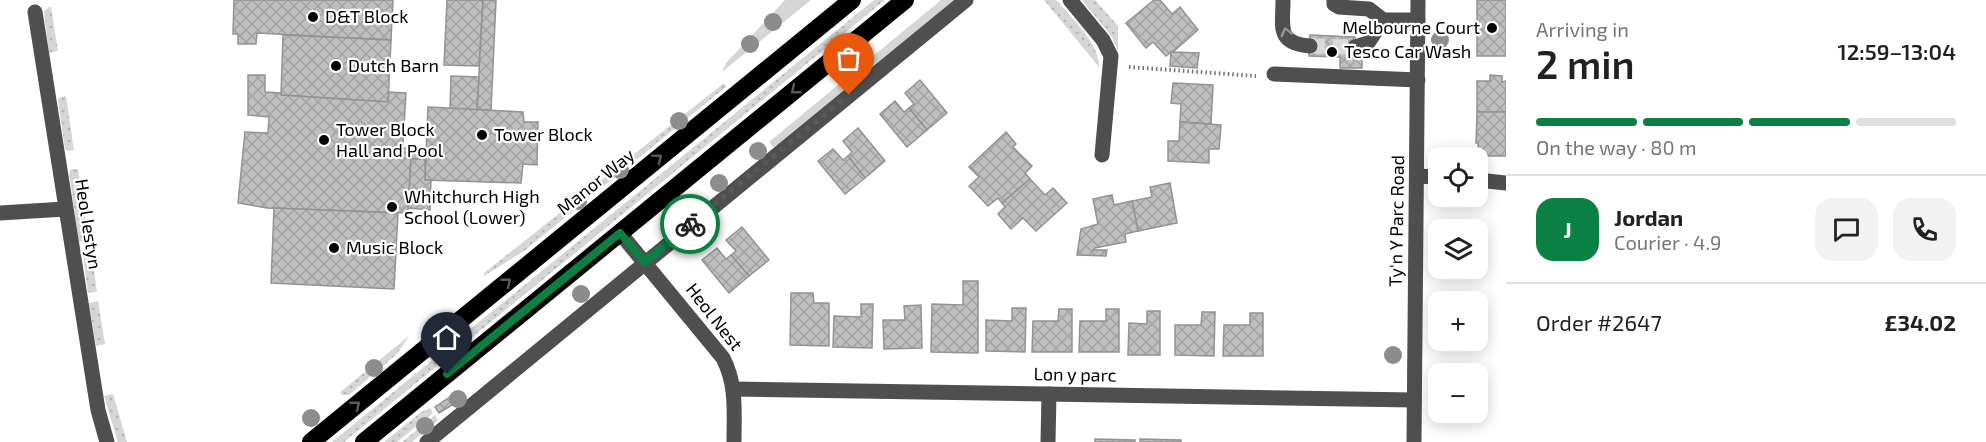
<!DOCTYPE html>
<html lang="en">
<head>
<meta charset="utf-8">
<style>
	:root { --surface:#fff; --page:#f2f2f2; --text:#202124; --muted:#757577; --line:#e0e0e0; --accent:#0b8043 }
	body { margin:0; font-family:"Exo 2",sans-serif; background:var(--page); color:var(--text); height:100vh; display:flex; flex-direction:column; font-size:22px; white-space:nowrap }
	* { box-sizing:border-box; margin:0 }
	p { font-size:20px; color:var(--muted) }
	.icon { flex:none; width:33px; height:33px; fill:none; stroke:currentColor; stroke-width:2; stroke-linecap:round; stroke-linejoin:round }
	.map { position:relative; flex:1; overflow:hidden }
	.sheet { display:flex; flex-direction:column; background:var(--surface); width:480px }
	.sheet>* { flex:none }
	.controls { position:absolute; left:1428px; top:147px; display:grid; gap:12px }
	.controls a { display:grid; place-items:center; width:60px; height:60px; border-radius:12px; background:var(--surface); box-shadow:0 3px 15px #0003; font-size:30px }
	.pin { position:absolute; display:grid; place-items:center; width:51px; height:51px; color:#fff; margin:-62px -26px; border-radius:50% 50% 50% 0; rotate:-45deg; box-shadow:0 0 6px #0007 }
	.pin .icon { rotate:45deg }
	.courier { position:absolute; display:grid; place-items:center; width:60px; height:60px; margin:-30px; border:4px solid #0b8043; border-radius:50%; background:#fff; color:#222; box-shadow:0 2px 8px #0007 }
	.head em { font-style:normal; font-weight:600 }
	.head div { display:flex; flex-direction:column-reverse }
	.head { display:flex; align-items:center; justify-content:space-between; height:102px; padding:0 30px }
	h1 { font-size:39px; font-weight:600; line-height:45px }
	.bar { display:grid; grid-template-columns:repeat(4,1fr); gap:9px 6px; align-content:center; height:72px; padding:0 30px }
	.bar i { height:8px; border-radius:4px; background:var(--line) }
	.bar .on { background:var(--accent) }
	.bar p { grid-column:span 4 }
	.line { display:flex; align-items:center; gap:15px; padding:0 30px; border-top:2px solid var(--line) }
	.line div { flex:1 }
	.round { display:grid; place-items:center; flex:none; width:63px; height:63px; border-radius:18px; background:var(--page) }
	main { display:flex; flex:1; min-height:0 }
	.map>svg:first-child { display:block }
</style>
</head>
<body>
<main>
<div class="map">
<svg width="1506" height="442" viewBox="0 0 1506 442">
	<defs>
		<pattern id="grass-dots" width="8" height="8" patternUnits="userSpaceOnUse" patternTransform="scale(1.5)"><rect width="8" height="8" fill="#d6d6d6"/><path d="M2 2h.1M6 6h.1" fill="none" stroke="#b6b6b6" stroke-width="1.8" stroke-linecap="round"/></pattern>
		<pattern id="building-cross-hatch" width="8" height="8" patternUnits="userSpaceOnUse" patternTransform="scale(1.5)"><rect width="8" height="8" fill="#bfbfbf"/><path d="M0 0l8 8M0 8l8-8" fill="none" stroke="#a2a2a2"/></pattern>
	</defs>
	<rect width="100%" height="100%" fill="#fff"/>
	<g fill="url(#grass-dots)">
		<path d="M 874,0 L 885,0 L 344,442 L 332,442 Z"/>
		<path d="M 1044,0 L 1056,0 C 1071,17 1100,44 1099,67 Z"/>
		<path d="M 1082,0 L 1095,0 L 1118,26 L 1118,51 L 1112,37 Z"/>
		<path d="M 49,7 L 51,7 L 58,51 L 49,53 L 44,12 Z"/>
		<path d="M 724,83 L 726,87 L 524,251 L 484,276 L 484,273 Z"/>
		<path d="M 66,96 L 74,150 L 67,151 L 65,149 L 58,101 L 58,98 Z"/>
		<path d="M 71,169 L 78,169 L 89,241 L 79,242 L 69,173 Z"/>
		<path d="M 91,250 L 97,292 L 88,293 L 83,254 L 84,251 Z"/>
		<path d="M 98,301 L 105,344 L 96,346 L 89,303 Z"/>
		<path d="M 409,336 L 397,354 L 349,395 L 342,395 L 340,392 Z"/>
		<path d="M 113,394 L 127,442 L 118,442 L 104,396 Z"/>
		<path d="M 430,408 L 433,413 L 397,442 L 384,442 L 421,412 Z"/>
		<path d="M 435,415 L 438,420 L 412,442 L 402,442 Z"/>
	</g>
	<g fill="#d6d6d6">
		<path d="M 785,0 L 811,0 L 722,72 L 726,63 Z"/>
		<path d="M 941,0 L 957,0 L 774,148 L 769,142 Z"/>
	</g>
	<g fill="url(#building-cross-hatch)" stroke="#939393" stroke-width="1.5">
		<path d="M 234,0 L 393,0 L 391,40 L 257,33 L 256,44 L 238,44 L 238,34 L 233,34 Z"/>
		<path d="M 447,0 L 483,0 L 479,66 L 444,65 Z"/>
		<path d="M 483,0 L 496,0 L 491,110 L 477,110 Z"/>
		<path d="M 1154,0 L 1160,0 L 1172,14 L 1180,7 L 1198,30 L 1173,52 L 1199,53 L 1197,68 L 1170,66 L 1171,52 L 1166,56 L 1153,42 L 1146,48 L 1126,23 Z"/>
		<rect x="1477" y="0" width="29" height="56"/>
		<path d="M 283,35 L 391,40 L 388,102 L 281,95 Z"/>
		<path d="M 1310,35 L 1355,37 L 1355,57 L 1362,57 L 1362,68 L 1340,68 L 1340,57 L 1309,56 Z"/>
		<path d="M 248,75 L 265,75 L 265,92 L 281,93 L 281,95 L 388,102 L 389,92 L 406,93 L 402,158 L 411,159 L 408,213 L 267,208 L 238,203 L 245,132 L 268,133 L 269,117 L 248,115 Z"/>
		<path d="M 1490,75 L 1502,76 L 1502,82 L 1506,81 L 1506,112 L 1477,112 L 1477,81 L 1490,81 Z"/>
		<path d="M 451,76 L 479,77 L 477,110 L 450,109 Z"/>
		<path d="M 920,80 L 947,113 L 927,130 L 909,108 L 914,104 L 905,93 Z"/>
		<path d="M 1173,83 L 1213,85 L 1211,124 L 1180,122 L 1181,104 L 1171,103 Z"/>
		<path d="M 895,101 L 904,112 L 909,108 L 927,130 L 907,147 L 880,114 Z"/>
		<path d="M 428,107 L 523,112 L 524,122 L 538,122 L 537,165 L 523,164 L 521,183 L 425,180 Z"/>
		<path d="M 1477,112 L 1506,112 L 1506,156 L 1478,156 L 1478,143 L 1476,143 Z"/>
		<path d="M 1180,122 L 1221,125 L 1219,149 L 1209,149 L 1209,163 L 1168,161 L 1168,141 L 1179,141 Z"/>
		<path d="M 858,128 L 885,161 L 865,178 L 848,156 L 852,152 L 843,141 Z"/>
		<path d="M 1006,132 L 1016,144 L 1013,147 L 1032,166 L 1025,173 L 1030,179 L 1002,203 L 998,198 L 988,206 L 969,186 L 979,177 L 969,167 Z"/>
		<path d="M 403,148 L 425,148 L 425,159 L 402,158 Z"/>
		<path d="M 833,149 L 843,160 L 848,156 L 865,178 L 845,194 L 818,161 Z"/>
		<path d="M 411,159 L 425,159 L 425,180 L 431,180 L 430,210 L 408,208 Z"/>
		<path d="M 1030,179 L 1045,195 L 1053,188 L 1067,203 L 1036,231 L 1023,218 L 1011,229 L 998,214 L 1005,207 L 1002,203 Z"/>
		<path d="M 1170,183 L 1177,223 L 1138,231 L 1132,201 L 1152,197 L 1150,187 Z"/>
		<path d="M 1112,195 L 1114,205 L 1132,201 L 1138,231 L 1125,234 L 1126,242 L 1095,248 L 1093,250 L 1107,250 L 1106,256 L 1077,255 L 1081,229 L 1098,224 L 1093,199 Z"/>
		<path d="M 274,208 L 398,213 L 394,289 L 271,283 Z"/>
		<path d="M 742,227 L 769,260 L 749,276 L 731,255 L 736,251 L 726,240 Z"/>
		<path d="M 717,248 L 726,259 L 731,255 L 749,276 L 729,293 L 702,260 Z"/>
		<path d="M 963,281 L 978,281 L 978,353 L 931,352 L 932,304 L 963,305 Z"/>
		<path d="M 791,293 L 813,293 L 814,303 L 829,303 L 829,346 L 790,345 Z"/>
		<path d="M 861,304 L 873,304 L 872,348 L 833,347 L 834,316 L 861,317 Z"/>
		<path d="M 921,305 L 922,348 L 884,349 L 883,320 L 905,320 L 904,306 Z"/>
		<path d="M 1012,308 L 1026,308 L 1025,352 L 986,351 L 986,320 L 1012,321 Z"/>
		<path d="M 1059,309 L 1072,309 L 1072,352 L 1032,352 L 1033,321 L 1058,321 Z"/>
		<path d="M 1106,309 L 1119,309 L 1119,352 L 1079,352 L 1080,321 L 1106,321 Z"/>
		<path d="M 1147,311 L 1160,311 L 1160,355 L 1128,355 L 1129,323 L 1147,324 Z"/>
		<path d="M 1202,312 L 1215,312 L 1214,356 L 1175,355 L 1175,325 L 1201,325 Z"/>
		<path d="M 1250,313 L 1263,313 L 1263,356 L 1223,356 L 1224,325 L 1250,325 Z"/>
		<path d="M 453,395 L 457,402 L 439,413 L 435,407 Z"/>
		<path d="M 1095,439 L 1135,440 L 1135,442 L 1095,442 Z"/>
		<path d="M 1140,439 L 1181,440 L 1181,442 L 1140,442 Z"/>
	</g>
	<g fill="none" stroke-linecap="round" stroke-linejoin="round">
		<path stroke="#d9d9d9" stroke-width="15" stroke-dasharray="15 8" stroke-linecap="butt" d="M 1310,46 L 1355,47"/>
		<path stroke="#717171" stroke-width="4" stroke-dasharray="1.5 3" stroke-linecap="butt" d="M 1129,67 L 1256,76"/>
		<g stroke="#4f4f4f" stroke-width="15">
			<path d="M 1070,0 L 1103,40 L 1111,56 L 1102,155"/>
			<path d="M 1283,0 C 1283,27 1276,43 1310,46"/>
			<path d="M 1334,0 L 1334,4 L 1339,7 L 1369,9 L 1383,20 L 1418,20"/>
			<path d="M 35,12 L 98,410 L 107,442"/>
			<path d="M 1355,47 L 1368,43 L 1383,20"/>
			<path d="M 1274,74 L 1418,80"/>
			<path d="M 1417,176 L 1438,177"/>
			<path d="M 1478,180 L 1506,183"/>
			<path d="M 0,213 L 65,209"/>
			<path d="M 620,233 L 723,358 C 737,385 734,412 734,442"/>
			<path d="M 734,389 L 1414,400"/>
			<path d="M 427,442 L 966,0"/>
			<path d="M 1048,442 L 1049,394"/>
			<path d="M 1414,442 L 1418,0"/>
		</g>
		<g stroke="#000" stroke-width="18">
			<path d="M 311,442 L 852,0"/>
			<path d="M 364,442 L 905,0"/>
		</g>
	</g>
	<g fill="#8c8c8c">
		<circle cx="773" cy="22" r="9"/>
		<circle cx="1440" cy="40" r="9"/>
		<circle cx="750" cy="44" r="9"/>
		<circle cx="679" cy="121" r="9"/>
		<circle cx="758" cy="151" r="9"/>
		<circle cx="620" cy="170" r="9"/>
		<circle cx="719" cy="183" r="9"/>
		<circle cx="578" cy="201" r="9"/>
		<circle cx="581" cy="294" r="9"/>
		<circle cx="1393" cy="355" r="9"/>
		<circle cx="374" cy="368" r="9"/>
		<circle cx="458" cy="399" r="9"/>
		<circle cx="311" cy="418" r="9"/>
		<circle cx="425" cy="426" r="9"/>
	</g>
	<defs><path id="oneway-chevron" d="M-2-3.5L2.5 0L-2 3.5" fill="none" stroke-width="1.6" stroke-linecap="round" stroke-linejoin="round" transform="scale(1.5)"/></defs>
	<use stroke="#959595" href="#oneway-chevron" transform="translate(1286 32) rotate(-105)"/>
	<g stroke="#595959">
		<use href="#oneway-chevron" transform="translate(795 90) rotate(141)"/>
		<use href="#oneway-chevron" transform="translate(658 158) rotate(-39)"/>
		<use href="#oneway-chevron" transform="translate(507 282) rotate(-39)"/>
		<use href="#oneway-chevron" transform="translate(356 405) rotate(-39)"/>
	</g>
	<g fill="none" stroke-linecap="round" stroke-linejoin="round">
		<path stroke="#595959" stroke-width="6" stroke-dasharray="0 10.8" d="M 690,224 L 849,95"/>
		<path stroke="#0b8043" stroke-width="8" d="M 447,374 L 620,233 L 645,262 L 690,224"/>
	</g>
	<g fill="#000" stroke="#fff" stroke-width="2">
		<circle cx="313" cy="17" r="6"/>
		<circle cx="1492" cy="28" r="6"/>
		<circle cx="1332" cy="52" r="6"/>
		<circle cx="336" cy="66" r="6"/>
		<circle cx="482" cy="135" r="6"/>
		<circle cx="324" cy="140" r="6"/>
		<circle cx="392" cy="207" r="6"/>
		<circle cx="334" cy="248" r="6"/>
	</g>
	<g text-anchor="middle" stroke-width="4.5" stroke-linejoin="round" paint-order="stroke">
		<g font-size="18" fill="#000" stroke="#fff" text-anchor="start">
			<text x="325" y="23">D&amp;T Block</text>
			<text x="1480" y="34" text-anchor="end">Melbourne Court</text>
			<text x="1344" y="58">Tesco Car Wash</text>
			<text x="348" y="72">Dutch Barn</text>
			<text x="336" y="136">Tower Block<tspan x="336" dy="21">Hall and Pool</tspan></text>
			<text x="494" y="141">Tower Block</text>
			<text x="404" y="203">Whitchurch High<tspan x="404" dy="21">School (Lower)</tspan></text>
			<text x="346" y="254">Music Block</text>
		</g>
		<g font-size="18" fill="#000" stroke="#fff">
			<text transform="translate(596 182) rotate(-39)" y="6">Manor Way</text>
			<text transform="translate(1397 221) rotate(-89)" y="6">Ty'n Y Parc Road</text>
			<text transform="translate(88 224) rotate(81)" y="6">Heol Iestyn</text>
			<text transform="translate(714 317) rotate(52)" y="6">Heol Nest</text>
			<text transform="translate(1075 375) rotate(1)" y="6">Lon y parc</text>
		</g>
	</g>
</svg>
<div class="controls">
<a><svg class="icon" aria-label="locate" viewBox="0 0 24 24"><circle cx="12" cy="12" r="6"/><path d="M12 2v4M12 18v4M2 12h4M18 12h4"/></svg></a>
<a><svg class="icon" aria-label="layers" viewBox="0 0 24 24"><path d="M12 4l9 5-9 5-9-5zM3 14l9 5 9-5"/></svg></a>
<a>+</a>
<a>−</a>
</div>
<div class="pin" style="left:849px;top:95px;background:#ea580c"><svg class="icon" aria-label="bag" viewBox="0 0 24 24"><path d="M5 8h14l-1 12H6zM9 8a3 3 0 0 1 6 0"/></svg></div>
<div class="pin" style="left:447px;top:374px;background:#1f2937"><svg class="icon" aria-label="home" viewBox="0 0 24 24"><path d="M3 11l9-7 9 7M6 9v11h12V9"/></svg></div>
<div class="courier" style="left:690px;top:224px"><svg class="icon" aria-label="bike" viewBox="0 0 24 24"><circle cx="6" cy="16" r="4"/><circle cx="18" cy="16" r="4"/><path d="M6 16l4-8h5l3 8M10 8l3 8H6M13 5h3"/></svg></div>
</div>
<section class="sheet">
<div class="head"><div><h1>2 min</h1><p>Arriving in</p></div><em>12:59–13:04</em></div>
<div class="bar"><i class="on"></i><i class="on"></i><i class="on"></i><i></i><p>On the way · 80 m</p></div>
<div class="line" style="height:108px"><b class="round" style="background:var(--accent);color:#fff">J</b><div><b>Jordan</b><p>Courier · 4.9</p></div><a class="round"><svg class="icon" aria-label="chat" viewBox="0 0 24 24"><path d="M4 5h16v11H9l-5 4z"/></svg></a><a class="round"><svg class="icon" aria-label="phone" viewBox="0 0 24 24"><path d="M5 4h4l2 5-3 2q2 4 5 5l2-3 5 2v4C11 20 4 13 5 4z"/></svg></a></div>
<div class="line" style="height:78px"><div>Order #2647</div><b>£34.02</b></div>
</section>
</main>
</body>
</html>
